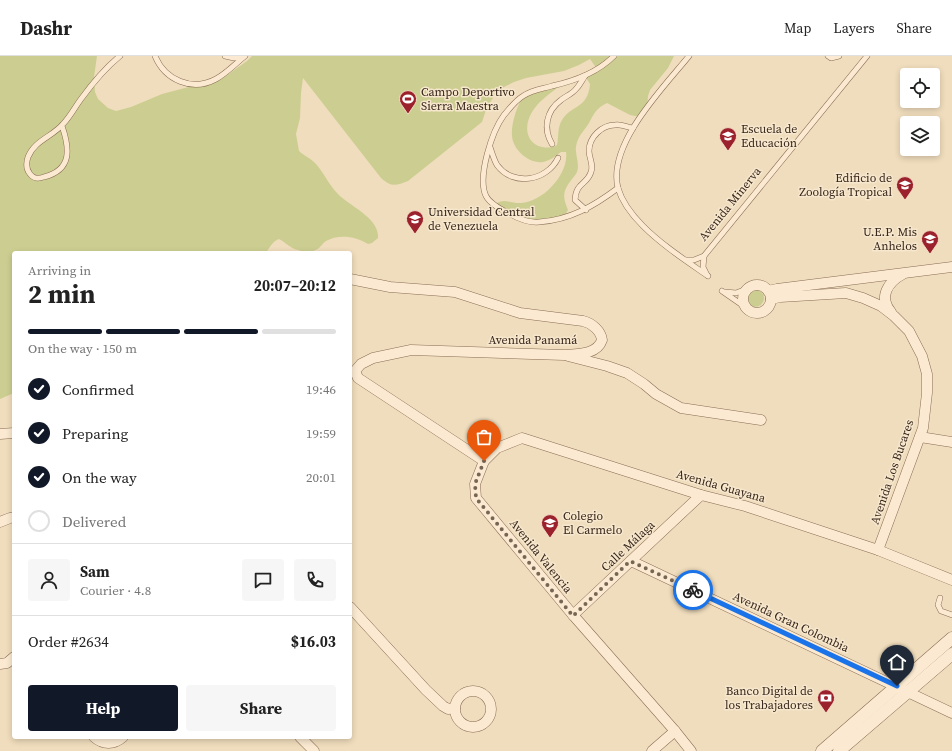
<!DOCTYPE html>
<html lang="en">
<head>
<meta charset="utf-8">
<style>
	:root { --surface:#fff; --page:#f6f6f6; --text:#222; --muted:#767676; --line:#e0e0e0; --accent:#111827 }
	body { margin:0; font-family:"Source Serif 4",serif; background:var(--page); color:var(--text); height:100vh; display:flex; flex-direction:column; font-size:15px; white-space:nowrap }
	* { box-sizing:border-box; margin:0 }
	p { font-size:13px; color:var(--muted) }
	.icon { flex:none; width:22px; height:22px; fill:none; stroke:currentColor; stroke-width:2; stroke-linecap:round; stroke-linejoin:round }
	.map { position:relative; flex:1; overflow:hidden }
	.details { position:absolute; left:12px; top:195px; width:340px; height:488px; display:flex; flex-direction:column; background:var(--surface); border-radius:4px; box-shadow:0 2px 6px #0003 }
	.details>* { flex:none }
	.buttons { position:absolute; left:900px; top:12px; display:grid; gap:8px }
	.buttons a { display:grid; place-items:center; width:40px; height:40px; border-radius:4px; background:var(--surface); box-shadow:0 2px 6px #0003; font-size:20px }
	.pin { position:absolute; display:grid; place-items:center; width:34px; height:34px; color:#fff; margin:-41px -17px; border-radius:50% 50% 50% 0; rotate:-45deg; box-shadow:0 0 4px #0007 }
	.pin .icon { rotate:45deg }
	.courier { position:absolute; display:grid; place-items:center; width:40px; height:40px; margin:-20px; border:3px solid #1a73e8; border-radius:50%; background:#fff; color:#222; box-shadow:0 1px 5px #0007 }
	.overview em { font-style:normal; font-weight:700 }
	.overview div { display:flex; flex-direction:column-reverse }
	.overview { display:flex; align-items:center; justify-content:space-between; height:68px; padding:0 16px }
	h1 { font-size:26px; font-weight:700; line-height:30px }
	.bar { display:grid; grid-template-columns:repeat(4,1fr); gap:6px 4px; align-content:center; height:48px; padding:0 16px }
	.bar i { height:5px; border-radius:3px; background:var(--line) }
	.bar .current { background:var(--accent) }
	.bar p { grid-column:span 4 }
	.line { display:flex; align-items:center; gap:10px; padding:0 16px; border-top:1px solid var(--line) }
	.line div { flex:1 }
	.round { display:grid; place-items:center; flex:none; width:42px; height:42px; border-radius:4px; background:var(--page) }
	ol { padding:0 16px; list-style:none }
	li { display:flex; align-items:center; gap:12px; height:44px }
	li p { margin-inline-start:auto }
	li .icon { padding:4px; border-radius:50%; background:var(--accent); color:#fff; stroke-width:4 }
	li:last-child { color:var(--muted) }
	li i { width:22px; height:22px; border:2px solid var(--line); border-radius:50% }
	.primary-button { display:flex; gap:8px; margin-top:auto; padding:8px 16px }
	.primary-button a { flex:1; height:46px; border-radius:4px; background:var(--accent); color:#fff; font-size:16px; font-weight:700; line-height:46px; text-align:center }
	.primary-button a+a { background:var(--page); color:var(--text) }
	header { display:flex; align-items:center; gap:24px; box-sizing:border-box; height:56px; padding:0 20px; background:var(--surface); border-bottom:1px solid var(--line) }
	header strong { font-size:19px }
	nav { display:flex; gap:22px; margin-inline-start:auto; font-size:14px }
	.map>svg:first-child { display:block }
</style>
</head>
<body>
<header>
<strong>Dashr</strong>
<nav><a>Map</a><a>Layers</a><a>Share</a></nav>
</header>
<div class="map">
<svg width="952" height="695" viewBox="0 0 952 695">
	<rect width="100%" height="100%" fill="#f0ddbd"/>
	<g fill="#ccce91">
		<path d="M 0,0 L 97,0 L 94,21 L 95,36 L 98,43 L 108,52 L 116,55 L 131,51 L 162,38 L 223,22 L 247,5 L 252,0 L 614,0 L 612,2 L 618,0 L 674,0 L 668,12 L 650,34 L 648,40 L 647,52 L 640,61 L 630,59 L 607,47 C 596,52 594,58 589,67 C 584,75 577,81 576,91 C 575,99 580,108 577,116 C 576,118 574,121 572,123 C 563,135 562,140 568,154 L 563,162 L 526,165 L 495,149 C 503,141 512,148 521,147 C 543,146 569,118 566,96 L 561,96 C 556,100 549,105 543,106 C 529,108 513,94 512,80 C 511,66 517,52 523,39 L 557,29 L 557,32 C 548,39 538,46 532,56 C 524,69 525,87 542,91 C 547,92 552,92 557,89 C 559,81 557,72 562,64 C 571,49 588,53 590,28 L 585,20 L 597,13 L 590,3 L 579,9 L 564,15 L 526,22 L 514,26 L 504,31 L 495,39 L 487,51 L 482,66 L 408,125 C 396,130 391,131 381,122 L 303,22 L 301,37 L 300,62 L 296,78 L 299,95 C 304,100 311,102 316,108 C 324,117 329,129 338,138 C 349,150 380,162 378,182 L 372,187 L 368,188 C 356,180 338,178 326,185 C 323,187 322,189 319,192 C 313,197 305,196 298,194 C 291,193 285,186 279,183 C 273,185 269,192 266,197 L 14,197 L 14,337 L 0,343 Z"/>
		<circle cx="755" cy="242" r="9"/>
	</g>
	<g fill="none" stroke-linecap="round" stroke-linejoin="round">
		<g stroke="#896c55" stroke-width="6">
			<g id="service">
				<path d="M 155,0 C 165,24 192,36 216,23 C 227,17 235,8 245,0"/>
				<path d="M 225,0 L 234,2 L 243,1"/>
				<path d="M 614,0 C 597,17 575,25 552,30 C 542,33 532,34 523,40 C 515,45 510,52 504,59 C 492,75 477,121 486,140 C 490,148 502,154 510,158 C 519,163 528,167 539,166 C 570,164 594,150 618,132"/>
				<path d="M 689,0 C 664,31 607,88 618,132 C 622,146 633,160 643,170 C 662,189 685,204 708,220"/>
				<path d="M 828,0 L 831,2 L 839,0"/>
				<path d="M 62,70 C 70,93 72,114 44,121 C 38,123 34,123 30,118 C 26,113 26,107 28,101 C 35,84 52,81 63,68 C 70,61 75,51 81,43 C 92,28 105,12 120,0"/>
				<path d="M 552,88 C 543,73 546,55 561,44 C 566,40 572,38 576,33 C 580,29 582,24 585,20"/>
				<path d="M 490,91 C 492,97 494,104 497,109 C 513,131 547,125 558,102"/>
				<path d="M 586,154 L 575,144 C 576,126 587,129 591,116 C 594,109 589,102 589,95 C 589,81 602,69 615,69 C 621,68 627,71 633,72"/>
				<path d="M 704,200 L 703,211 L 707,219"/>
				<path d="M 686,204 L 694,204 L 704,200 L 867,0"/>
				<path d="M 722,235 L 748,253"/>
				<path d="M 725,236 L 736,237 L 749,232"/>
				<path d="M 940,542 L 938,549 L 941,555 L 952,559"/>
			</g>
		</g>
		<g stroke="#896c55" stroke-width="11">
			<g id="minor">
				<path d="M 350,223 L 390,231 L 455,236 L 520,257 L 583,265 C 592,267 601,275 602,284 C 597,299 577,298 564,299 L 411,294 L 373,302 L 361,308 L 355,315 L 358,322 L 484,405"/>
				<circle cx="757" cy="243" r="14"/>
				<path d="M 768,235 L 777,233 L 952,211"/>
				<path d="M 771,243 L 780,241 L 846,237 L 863,242 L 881,250 L 894,260 L 909,275 L 922,300 L 927,318 L 927,337 L 923,372 L 878,494"/>
				<path d="M 891,256 C 878,241 888,226 903,218"/>
				<path d="M 568,300 L 607,310 L 627,317 L 644,328 L 656,338 L 681,352 L 761,364"/>
				<path d="M 0,378 L 14,377"/>
				<path d="M 920,381 L 952,386"/>
				<path d="M 0,466 L 10,462 L 14,461"/>
				<path d="M 631,505 L 952,657"/>
				<path d="M 350,551 L 426,634 L 443,650 L 448,653 L 455,652"/>
				<path d="M 573,559 L 701,439"/>
				<path d="M 0,608 L 7,607 L 14,601"/>
				<circle cx="473" cy="653" r="18"/>
				<path d="M 94,681 C 103,689 114,689 123,681"/>
				<path d="M 300,681 L 314,695"/>
				<path d="M 652,695 L 675,675"/>
				<path d="M 691,695 L 675,675 L 573,559 L 476,442 L 475,428 L 484,405 L 497,392 L 522,382 L 701,439 L 745,450 L 878,494 L 952,524"/>
			</g>
		</g>
		<g stroke="#896c55" stroke-width="13">
			<g id="tertiary">
				<path d="M 822,695 L 952,582"/>
				<path d="M 839,695 L 952,598"/>
			</g>
		</g>
		<use href="#service" stroke="#fbead1" stroke-width="5"/>
		<use href="#minor" stroke="#fbead1" stroke-width="10"/>
		<use href="#tertiary" stroke="#fbead1" stroke-width="12"/>
	</g>
	<g fill="none" stroke-linecap="round" stroke-linejoin="round">
		<path stroke="#786654" stroke-width="4" stroke-dasharray="0 7.2" d="M 484,405 L 475,428 L 476,442 L 573,560 L 630,505 L 693,534"/>
		<path stroke="#1a73e8" stroke-width="5" d="M 693,534 L 897,630"/>
	</g>
	<defs>
		<g id="stadium-pin" transform="scale(0.9)"><path d="M0 17L-7.5 6A9.5 9.5 0 1 1 7.5 6Z" fill="#9b222d" stroke="#f7e7cd"/><path d="M0-5a6.5 5 0 1 0 0 10a6.5 5 0 1 0 0-10ZM-3.5-1.8h7v3.6h-7Z" fill="#fff"/></g>
		<g id="university-pin" transform="scale(0.9)"><path d="M0 17L-7.5 6A9.5 9.5 0 1 1 7.5 6Z" fill="#9b222d" stroke="#f7e7cd"/><path d="M0-5L7-2L0 1L-7-2ZM-4 1L0 2.5L4 1V4Q0 6-4 4Z" fill="#fff"/></g>
		<g id="school-pin" transform="scale(0.9)"><path d="M0 17L-7.5 6A9.5 9.5 0 1 1 7.5 6Z" fill="#9b222d" stroke="#f7e7cd"/><path d="M0-5L7-2L0 1L-7-2ZM-4 1L0 2.5L4 1V4Q0 6-4 4Z" fill="#fff"/></g>
		<g id="bank-pin" transform="scale(0.9)"><path d="M0 17L-7.5 6A9.5 9.5 0 1 1 7.5 6Z" fill="#9b222d" stroke="#f7e7cd"/><path d="M-6-4H6V4H-6ZM0-2.3a2.3 2.3 0 1 0 0 4.6a2.3 2.3 0 1 0 0-4.6Z" fill="#fff"/></g>
	</defs>
	<g fill-rule="evenodd">
		<use href="#stadium-pin" x="408" y="43"/>
		<use href="#university-pin" x="728" y="80"/>
		<use href="#university-pin" x="905" y="129"/>
		<use href="#university-pin" x="415" y="163"/>
		<use href="#school-pin" x="930" y="183"/>
		<use href="#school-pin" x="550" y="467"/>
		<use href="#bank-pin" x="826" y="642"/>
	</g>
	<g text-anchor="middle" stroke-width="3" stroke-linejoin="round" paint-order="stroke">
		<g font-size="12" fill="#37261b" stroke="#f7e7cd" text-anchor="start">
			<text x="421" y="40">Campo Deportivo<tspan x="421" dy="14">Sierra Maestra</tspan></text>
			<text x="741" y="77">Escuela de<tspan x="741" dy="14">Educación</tspan></text>
			<text x="892" y="126" text-anchor="end">Edificio de<tspan x="892" dy="14">Zoología Tropical</tspan></text>
			<text x="428" y="160">Universidad Central<tspan x="428" dy="14">de Venezuela</tspan></text>
			<text x="917" y="180" text-anchor="end">U.E.P. Mis<tspan x="917" dy="14">Anhelos</tspan></text>
			<text x="563" y="464">Colegio<tspan x="563" dy="14">El Carmelo</tspan></text>
			<text x="813" y="639" text-anchor="end">Banco Digital de<tspan x="813" dy="14">los Trabajadores</tspan></text>
		</g>
		<g font-size="12" fill="#37261b" stroke="#f7e7cd">
			<text transform="translate(730 148) rotate(-51)" y="4">Avenida Minerva</text>
			<text x="533" y="288">Avenida Panamá</text>
			<text transform="translate(892 416) rotate(-71)" y="4">Avenida Los Bucares</text>
			<text transform="translate(721 430) rotate(16)" y="4">Avenida Guayana</text>
			<text transform="translate(628 490) rotate(-43)" y="4">Calle Málaga</text>
			<text transform="translate(541 500) rotate(51)" y="4">Avenida Valencia</text>
			<text transform="translate(791 566) rotate(25)" y="4">Avenida Gran Colombia</text>
		</g>
	</g>
</svg>
<div class="buttons">
<a><svg class="icon" aria-label="locate" viewBox="0 0 24 24"><circle cx="12" cy="12" r="6"/><path d="M12 2v4M12 18v4M2 12h4M18 12h4"/></svg></a>
<a><svg class="icon" aria-label="layers" viewBox="0 0 24 24"><path d="M12 4l9 5-9 5-9-5zM3 14l9 5 9-5"/></svg></a>
</div>
<div class="pin" style="left:484px;top:405px;background:#ea580c"><svg class="icon" aria-label="bag" viewBox="0 0 24 24"><path d="M5 8h14l-1 12H6zM9 8a3 3 0 0 1 6 0"/></svg></div>
<div class="pin" style="left:897px;top:630px;background:#1f2937"><svg class="icon" aria-label="home" viewBox="0 0 24 24"><path d="M3 11l9-7 9 7M6 9v11h12V9"/></svg></div>
<div class="courier" style="left:693px;top:534px"><svg class="icon" aria-label="bike" viewBox="0 0 24 24"><circle cx="6" cy="16" r="4"/><circle cx="18" cy="16" r="4"/><path d="M6 16l4-8h5l3 8M10 8l3 8H6M13 5h3"/></svg></div>
<section class="details">
<div class="overview"><div><h1>2 min</h1><p>Arriving in</p></div><em>20:07–20:12</em></div>
<div class="bar"><i class="current"></i><i class="current"></i><i class="current"></i><i></i><p>On the way · 150 m</p></div>
<ol>
<li><svg class="icon" aria-label="check" viewBox="0 0 24 24"><path d="M5 12l5 5 9-10"/></svg>Confirmed<p>19:46</p></li>
<li><svg class="icon" aria-label="check" viewBox="0 0 24 24"><path d="M5 12l5 5 9-10"/></svg>Preparing<p>19:59</p></li>
<li><svg class="icon" aria-label="check" viewBox="0 0 24 24"><path d="M5 12l5 5 9-10"/></svg>On the way<p>20:01</p></li>
<li><i></i>Delivered</li>
</ol>
<div class="line" style="height:72px"><a class="round"><svg class="icon" aria-label="person" viewBox="0 0 24 24"><circle cx="12" cy="8" r="4"/><path d="M4 21q1-7 8-7t8 7"/></svg></a><div><b>Sam</b><p>Courier · 4.8</p></div><a class="round"><svg class="icon" aria-label="chat" viewBox="0 0 24 24"><path d="M4 5h16v11H9l-5 4z"/></svg></a><a class="round"><svg class="icon" aria-label="phone" viewBox="0 0 24 24"><path d="M5 4h4l2 5-3 2q2 4 5 5l2-3 5 2v4C11 20 4 13 5 4z"/></svg></a></div>
<div class="line" style="height:52px"><div>Order #2634</div><b>$16.03</b></div>
<div class="primary-button"><a>Help</a><a>Share</a></div>
</section>
</div>
</body>
</html>
